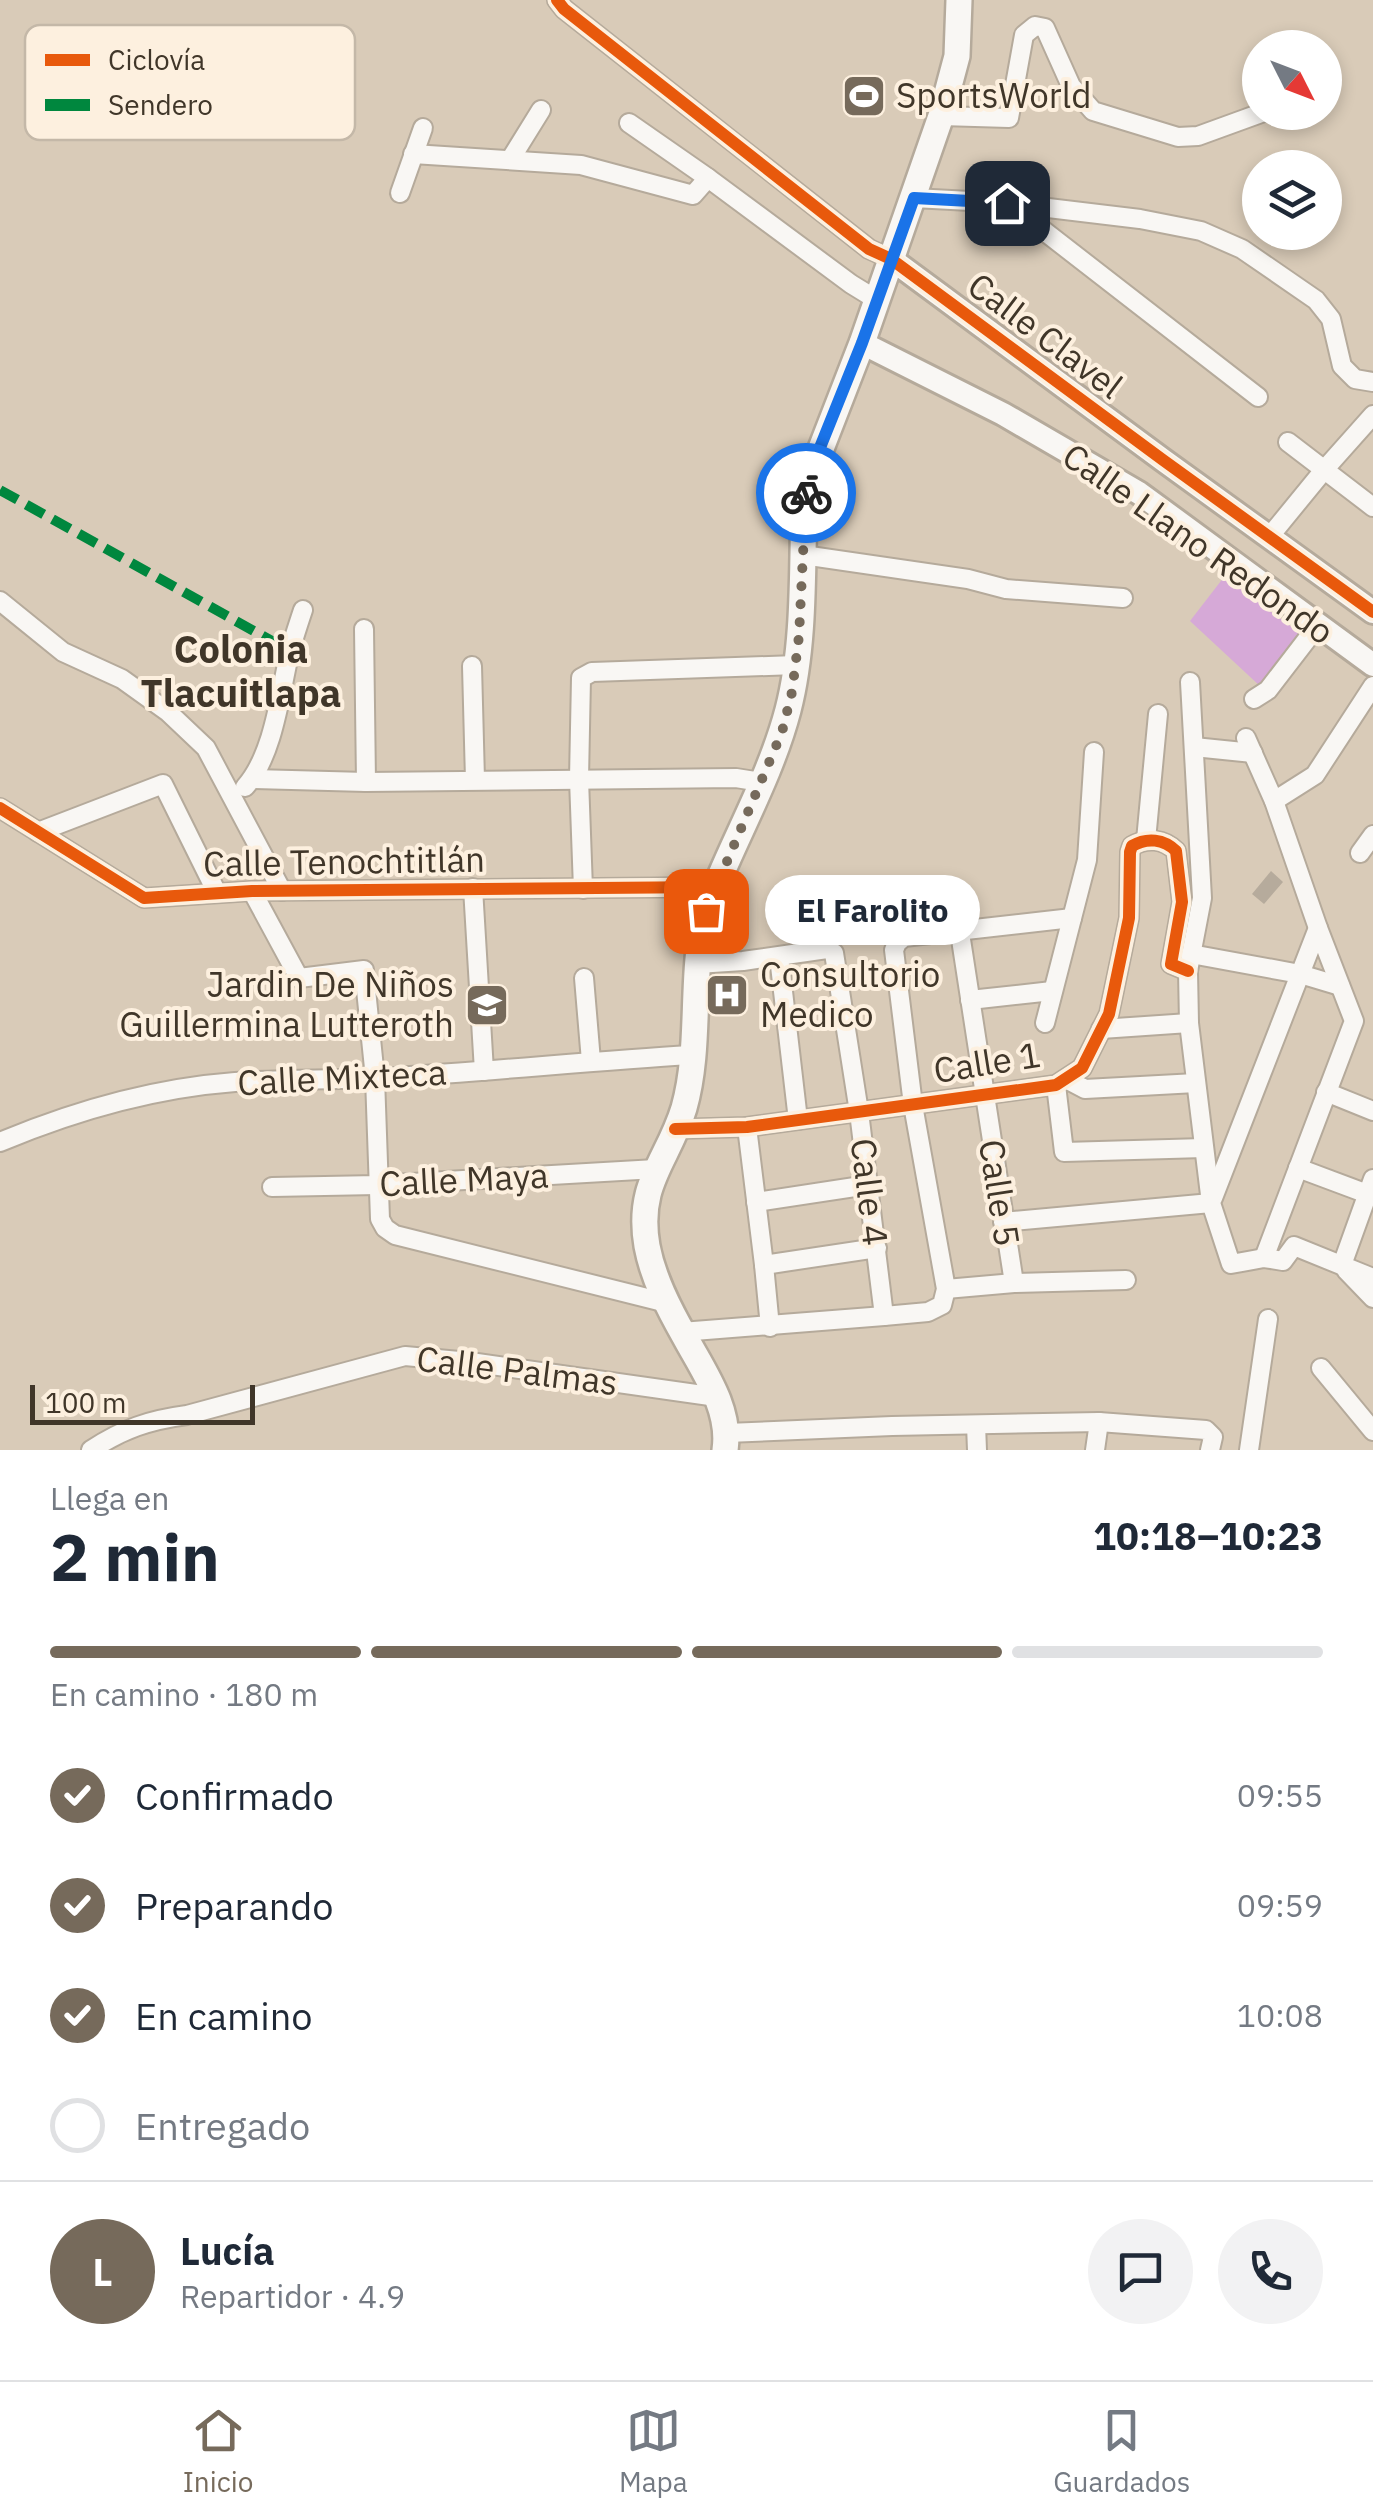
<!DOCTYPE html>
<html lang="es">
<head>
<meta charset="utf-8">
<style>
	:root { --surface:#fff; --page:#f2f2f3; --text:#1f2937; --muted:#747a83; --line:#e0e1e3; --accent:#766a5b }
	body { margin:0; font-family:"IBM Plex Sans",sans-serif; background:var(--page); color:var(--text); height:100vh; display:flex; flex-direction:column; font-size:38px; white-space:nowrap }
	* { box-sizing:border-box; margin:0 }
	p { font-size:32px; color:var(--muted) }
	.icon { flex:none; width:55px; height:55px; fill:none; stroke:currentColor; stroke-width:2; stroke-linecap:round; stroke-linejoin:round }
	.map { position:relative; height:1450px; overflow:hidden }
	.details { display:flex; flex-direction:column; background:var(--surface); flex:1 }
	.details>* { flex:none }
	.needle { width:65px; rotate:132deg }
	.fabs { position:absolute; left:1242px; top:30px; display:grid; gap:20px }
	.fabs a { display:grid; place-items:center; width:100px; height:100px; border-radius:50%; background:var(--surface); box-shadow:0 5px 15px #0003; font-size:50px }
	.scale { position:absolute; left:30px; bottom:25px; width:225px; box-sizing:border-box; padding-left:10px; border:5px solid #403629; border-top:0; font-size:28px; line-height:35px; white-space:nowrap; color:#403629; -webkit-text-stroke:8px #fdf0df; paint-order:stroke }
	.pin { position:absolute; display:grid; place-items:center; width:85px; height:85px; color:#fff; margin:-42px; border-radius:20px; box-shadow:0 5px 15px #0006 }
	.courier { position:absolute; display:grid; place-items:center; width:100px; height:100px; margin:-50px; border:8px solid #1a73e8; border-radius:50%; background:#fff; color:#222; box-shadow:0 2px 12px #0007 }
	.bubble { position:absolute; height:70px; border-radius:35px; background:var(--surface); box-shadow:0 5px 15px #0003; font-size:32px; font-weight:800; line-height:70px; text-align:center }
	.summary em { font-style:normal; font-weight:800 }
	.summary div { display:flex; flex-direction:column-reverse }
	.summary { display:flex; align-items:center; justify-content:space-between; height:170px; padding:0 50px }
	h1 { font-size:65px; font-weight:800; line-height:75px }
	.bar { display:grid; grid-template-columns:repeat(4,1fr); gap:15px 10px; align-content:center; height:120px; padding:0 50px }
	.bar i { height:12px; border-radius:8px; background:var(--line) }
	.bar .active { background:var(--accent) }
	.bar p { grid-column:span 4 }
	.line { display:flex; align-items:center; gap:25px; padding:0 50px; border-top:2px solid var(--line) }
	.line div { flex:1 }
	.round { display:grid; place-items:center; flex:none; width:105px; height:105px; border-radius:52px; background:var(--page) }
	ol { padding:0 50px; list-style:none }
	li { display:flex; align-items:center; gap:30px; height:110px }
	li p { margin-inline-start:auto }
	li .icon { padding:10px; border-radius:50%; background:var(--accent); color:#fff; stroke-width:4 }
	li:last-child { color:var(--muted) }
	li i { width:55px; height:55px; border:5px solid var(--line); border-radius:50% }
	.tabs { display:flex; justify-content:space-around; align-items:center; height:140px; border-top:2px solid var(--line); background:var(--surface); font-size:28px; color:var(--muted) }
	.tabs a { display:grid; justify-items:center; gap:5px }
	.tabs .active { color:var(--accent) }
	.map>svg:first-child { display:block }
</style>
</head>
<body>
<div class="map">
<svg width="1373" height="1450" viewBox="0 0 1373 1450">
	<rect width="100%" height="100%" fill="#d9cbb8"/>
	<path fill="#d6a9d7" d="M 1224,577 L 1300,633 L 1261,687 L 1190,621 Z"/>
	<path fill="#b6ab9c" d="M 1271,871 L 1283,882 L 1264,904 L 1252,894 Z"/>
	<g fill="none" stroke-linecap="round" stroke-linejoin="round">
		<g stroke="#b5aa9b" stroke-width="22">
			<g id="minor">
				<path d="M 557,0 L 564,9 L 869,249 L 891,259"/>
				<path d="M 941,116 L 1009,118 L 1024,35 L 1035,26 L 1045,28 L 1071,86 L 1093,111 L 1178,137 L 1198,136 L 1264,112"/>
				<path d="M 629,123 L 708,178 L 851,284 L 877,300"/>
				<path d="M 413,154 L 581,165 L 693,195 L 708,178"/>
				<path d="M 510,160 L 541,110"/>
				<path d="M 400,193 L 423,128"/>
				<path d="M 914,198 L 1007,203 L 1140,219 L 1201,231 L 1242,249 L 1316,300 L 1331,319 L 1342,366 L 1355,379 L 1373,382"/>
				<path d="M 1008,203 L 1258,397"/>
				<path d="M 1288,442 L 1373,507"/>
				<path d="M 1270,536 L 1324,470 L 1373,415"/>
				<path d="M 803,555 L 968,579 L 1006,589 L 1123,598"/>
				<path d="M 0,601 L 63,652 L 122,679 L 168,712 L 206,748 L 282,891"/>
				<path d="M 364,629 L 366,782"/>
				<path d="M 472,666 L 475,780"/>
				<path d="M 1190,682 L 1202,898 L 1188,971 L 1189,1023 L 1211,1203 L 1231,1264 L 1264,1258 L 1283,1261 L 1294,1246 L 1373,1278"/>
				<path d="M 1254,699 L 1268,690 L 1318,625"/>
				<path d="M 1246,738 L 1274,801 L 1318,928 L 1354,1021 L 1264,1258"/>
				<path d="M 1194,747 L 1253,753"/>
				<path d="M 253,779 L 366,782 L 736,778 L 761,782"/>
				<path d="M 245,787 C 273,756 280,695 289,655 C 293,640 298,625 303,610"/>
				<path d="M 1274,801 L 1315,775 L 1373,686"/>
				<path d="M 0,808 L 144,898 L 252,891 L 715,887"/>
				<path d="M 38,832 L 163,784 L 217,893"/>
				<path d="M 1146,840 L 1158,714"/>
				<path d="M 1360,853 L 1373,835"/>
				<path d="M 473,888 L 484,1071"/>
				<path d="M 583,889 L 579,779 L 581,678 L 592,672 L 796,665"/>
				<path d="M 252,891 L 299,978 L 364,970 L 375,1078 L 380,1219 L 385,1228 L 395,1235 L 667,1303"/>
				<path d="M 960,933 L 1014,1283"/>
				<path d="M 1191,954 L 1300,974 L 1340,986"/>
				<path d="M 779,957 L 798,1120"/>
				<path d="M 697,964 L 743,961 L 827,949 L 834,953 L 859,1112 L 884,1316"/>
				<path d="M 584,978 L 591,1061"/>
				<path d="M 970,1000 L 1052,991"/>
				<path d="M 1045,1023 L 1087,860 L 1094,752"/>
				<path d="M 1101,1029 L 1189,1023"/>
				<path d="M 1066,1079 L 1085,1089 L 1196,1083"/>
				<path d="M 1056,1085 L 1064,1152 L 1204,1148"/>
				<path d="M 1326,1092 L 1373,1111"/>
				<path d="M 747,1127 L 764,1265 L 770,1327"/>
				<path d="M 675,1129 L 747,1127 L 1056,1085 L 1082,1068 L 1109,1014 L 1129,918 L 1130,852 L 1132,846 C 1147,837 1164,839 1176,851 L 1182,902 L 1171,964 L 1188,971"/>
				<path d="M 0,1142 C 74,1111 155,1088 235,1082 C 288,1079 342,1080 395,1077 C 494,1071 592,1061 691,1055"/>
				<path d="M 1298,1168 L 1373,1196"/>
				<path d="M 272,1187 L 377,1185 L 656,1169"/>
				<path d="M 1213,1198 L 1318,928"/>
				<path d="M 756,1202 L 868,1185"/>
				<path d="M 1003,1222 L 1211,1203"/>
				<path d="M 764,1265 L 877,1248"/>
				<path d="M 1342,1265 L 1373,1179"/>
				<path d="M 1346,1270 L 1373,1298"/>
				<path d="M 946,1289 L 1014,1283 L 1126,1280"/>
				<path d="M 681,1332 L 884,1316 L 928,1312 L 942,1305 L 946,1289 L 913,1105 L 894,950 L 897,943 L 904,937 L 1072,918"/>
				<path d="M 1321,1368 L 1373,1431"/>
				<path d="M 976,1425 L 977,1450"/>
				<path d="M 727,1433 L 892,1426 L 1099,1422 L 1206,1430 L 1213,1437 L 1210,1450"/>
				<path d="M 91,1450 C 123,1429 149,1420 187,1415 L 405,1356 L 470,1362 L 717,1397"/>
				<path d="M 1095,1450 L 1099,1422"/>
				<path d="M 1249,1450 L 1268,1319"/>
			</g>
		</g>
		<g stroke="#b5aa9b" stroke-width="28">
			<g id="tertiary">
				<path d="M 891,259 L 1163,460 L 1373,612"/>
				<path d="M 862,343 L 1003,414 L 1139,493 L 1373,665"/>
			</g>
		</g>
		<g stroke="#b5aa9b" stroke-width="30">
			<path id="secondary" d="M 725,1450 C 731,1409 704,1372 685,1337 C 669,1309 653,1278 647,1246 C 636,1183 668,1161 684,1108 C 702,1044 689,975 706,911 C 731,844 770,779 788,710 C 805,645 802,568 804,501 L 808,482 L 862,343 L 941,116 L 957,56 L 959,0"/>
		</g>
		<use href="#minor" stroke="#f9f7f4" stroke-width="18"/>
		<use href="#tertiary" stroke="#f9f7f4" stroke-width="22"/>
		<use href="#secondary" stroke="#f9f7f4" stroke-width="25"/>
		<path stroke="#00873e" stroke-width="10" stroke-dasharray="20 10" stroke-linecap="butt" d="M 0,490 L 290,651"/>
		<g stroke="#fdf0df" stroke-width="19">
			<g id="cycleway">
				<path d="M 557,0 L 564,9 L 869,249 L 891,259 L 1163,460 L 1373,612"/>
				<path d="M 0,808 L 144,898 L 252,891 L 715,887"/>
				<path d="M 675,1129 L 747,1127 L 1056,1085 L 1082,1068 L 1109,1014 L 1129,918 L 1130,852 L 1132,846 C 1147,837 1164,839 1176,851 L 1182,902 L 1171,964 L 1188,971"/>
			</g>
		</g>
		<use href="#cycleway" stroke="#e8590c" stroke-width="12"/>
	</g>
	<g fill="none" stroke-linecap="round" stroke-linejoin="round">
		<path stroke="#766a5b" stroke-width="10" stroke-dasharray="0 18" d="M 706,911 L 782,732 L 792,692 L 799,636 L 806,493"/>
		<path stroke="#1a73e8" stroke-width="12" d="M 806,493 L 815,460 L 862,343 L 914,198 L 1007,203"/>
	</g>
	<defs>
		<g id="stadium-square" transform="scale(2.25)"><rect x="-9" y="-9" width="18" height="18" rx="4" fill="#766a5b" stroke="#fdf0df"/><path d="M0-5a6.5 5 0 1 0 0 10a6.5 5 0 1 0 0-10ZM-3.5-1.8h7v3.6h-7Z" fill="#fff"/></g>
		<g id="hospital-square" transform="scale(2.25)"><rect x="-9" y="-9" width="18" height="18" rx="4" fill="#766a5b" stroke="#fdf0df"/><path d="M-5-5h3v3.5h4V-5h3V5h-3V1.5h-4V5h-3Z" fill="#fff"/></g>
		<g id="school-square" transform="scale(2.25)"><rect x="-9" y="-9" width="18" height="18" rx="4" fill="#766a5b" stroke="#fdf0df"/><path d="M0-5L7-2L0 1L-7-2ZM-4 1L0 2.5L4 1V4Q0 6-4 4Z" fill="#fff"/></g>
	</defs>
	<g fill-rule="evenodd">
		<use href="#stadium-square" x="864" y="96"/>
		<use href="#hospital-square" x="727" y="995"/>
		<use href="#school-square" x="487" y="1005"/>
	</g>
	<g text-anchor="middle" stroke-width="8" stroke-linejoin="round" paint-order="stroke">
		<g font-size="35" fill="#403629" stroke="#fdf0df" text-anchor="start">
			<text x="896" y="108">SportsWorld</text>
			<text x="760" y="987">Consultorio<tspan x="760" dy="40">Medico</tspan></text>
			<text x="454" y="997" text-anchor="end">Jardin De Niños<tspan x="454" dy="40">Guillermina Lutteroth</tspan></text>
		</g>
		<g font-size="35" fill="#403629" stroke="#fdf0df">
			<text transform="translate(1045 336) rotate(37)" y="12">Calle Clavel</text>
			<text transform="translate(1198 544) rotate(35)" y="12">Calle Llano Redondo</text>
			<text transform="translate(344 862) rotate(-1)" y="12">Calle Tenochtitlán</text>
			<text transform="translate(987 1063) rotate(-9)" y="12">Calle 1</text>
			<text transform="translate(342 1078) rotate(-3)" y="12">Calle Mixteca</text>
			<text transform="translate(464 1180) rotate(-3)" y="12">Calle Maya</text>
			<text transform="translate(869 1192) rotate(83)" y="12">Calle 4</text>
			<text transform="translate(999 1193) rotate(81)" y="12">Calle 5</text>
			<text transform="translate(517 1371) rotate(7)" y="12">Calle Palmas</text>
		</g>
		<g font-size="38" font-weight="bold" fill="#403629" stroke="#fdf0df">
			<text x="241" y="663">Colonia<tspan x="241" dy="44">Tlacuitlapa</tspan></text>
		</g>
	</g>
	<rect x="25" y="25" width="330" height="115" rx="15" fill="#fdf0df" stroke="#c4b8a8" stroke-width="2.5"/>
	<rect x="45" y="54" width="45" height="12" fill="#e8590c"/>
	<rect x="45" y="99" width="45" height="12" fill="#00873e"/>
	<g font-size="28" fill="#403629">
		<text x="108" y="70">Ciclovía</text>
		<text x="108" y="115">Sendero</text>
	</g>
</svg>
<div class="fabs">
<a><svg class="needle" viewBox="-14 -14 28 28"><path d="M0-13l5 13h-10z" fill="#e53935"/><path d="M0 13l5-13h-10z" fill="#747a83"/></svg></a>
<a><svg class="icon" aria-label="layers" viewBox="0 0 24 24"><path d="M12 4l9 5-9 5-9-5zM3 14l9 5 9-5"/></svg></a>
</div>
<div class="scale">100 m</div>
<div class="pin" style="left:706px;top:911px;background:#ea580c"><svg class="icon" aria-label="bag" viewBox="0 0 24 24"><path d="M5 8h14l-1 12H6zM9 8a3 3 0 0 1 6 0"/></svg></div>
<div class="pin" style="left:1007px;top:203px;background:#1f2937"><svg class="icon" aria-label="home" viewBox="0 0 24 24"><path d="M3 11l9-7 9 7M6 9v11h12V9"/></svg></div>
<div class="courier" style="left:806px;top:493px"><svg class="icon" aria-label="bike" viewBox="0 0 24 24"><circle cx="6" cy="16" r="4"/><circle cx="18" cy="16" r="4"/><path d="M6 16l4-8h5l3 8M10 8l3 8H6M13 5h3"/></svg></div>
<div class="bubble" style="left:765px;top:875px;width:215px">El Farolito</div>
</div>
<section class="details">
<div class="summary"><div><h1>2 min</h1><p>Llega en</p></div><em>10:18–10:23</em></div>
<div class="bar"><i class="active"></i><i class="active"></i><i class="active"></i><i></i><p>En camino · 180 m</p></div>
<ol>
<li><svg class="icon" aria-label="check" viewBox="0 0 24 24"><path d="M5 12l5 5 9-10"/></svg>Confirmado<p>09:55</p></li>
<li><svg class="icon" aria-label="check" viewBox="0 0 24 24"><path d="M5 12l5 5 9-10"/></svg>Preparando<p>09:59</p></li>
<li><svg class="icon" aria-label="check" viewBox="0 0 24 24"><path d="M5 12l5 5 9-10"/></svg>En camino<p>10:08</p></li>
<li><i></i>Entregado</li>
</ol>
<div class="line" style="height:180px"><b class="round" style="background:var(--accent);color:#fff">L</b><div><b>Lucía</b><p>Repartidor · 4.9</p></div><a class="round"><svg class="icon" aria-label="chat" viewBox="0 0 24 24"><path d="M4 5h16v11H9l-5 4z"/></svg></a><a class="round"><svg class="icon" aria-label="phone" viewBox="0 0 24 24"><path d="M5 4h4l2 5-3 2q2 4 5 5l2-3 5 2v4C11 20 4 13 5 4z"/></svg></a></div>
</section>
<nav class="tabs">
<a class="active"><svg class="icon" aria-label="home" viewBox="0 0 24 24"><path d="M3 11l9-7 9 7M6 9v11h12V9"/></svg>Inicio</a>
<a><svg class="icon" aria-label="map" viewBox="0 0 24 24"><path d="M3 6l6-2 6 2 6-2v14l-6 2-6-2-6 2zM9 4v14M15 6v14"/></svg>Mapa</a>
<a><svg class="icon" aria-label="saved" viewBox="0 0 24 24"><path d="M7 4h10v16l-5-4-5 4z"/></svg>Guardados</a>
</nav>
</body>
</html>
